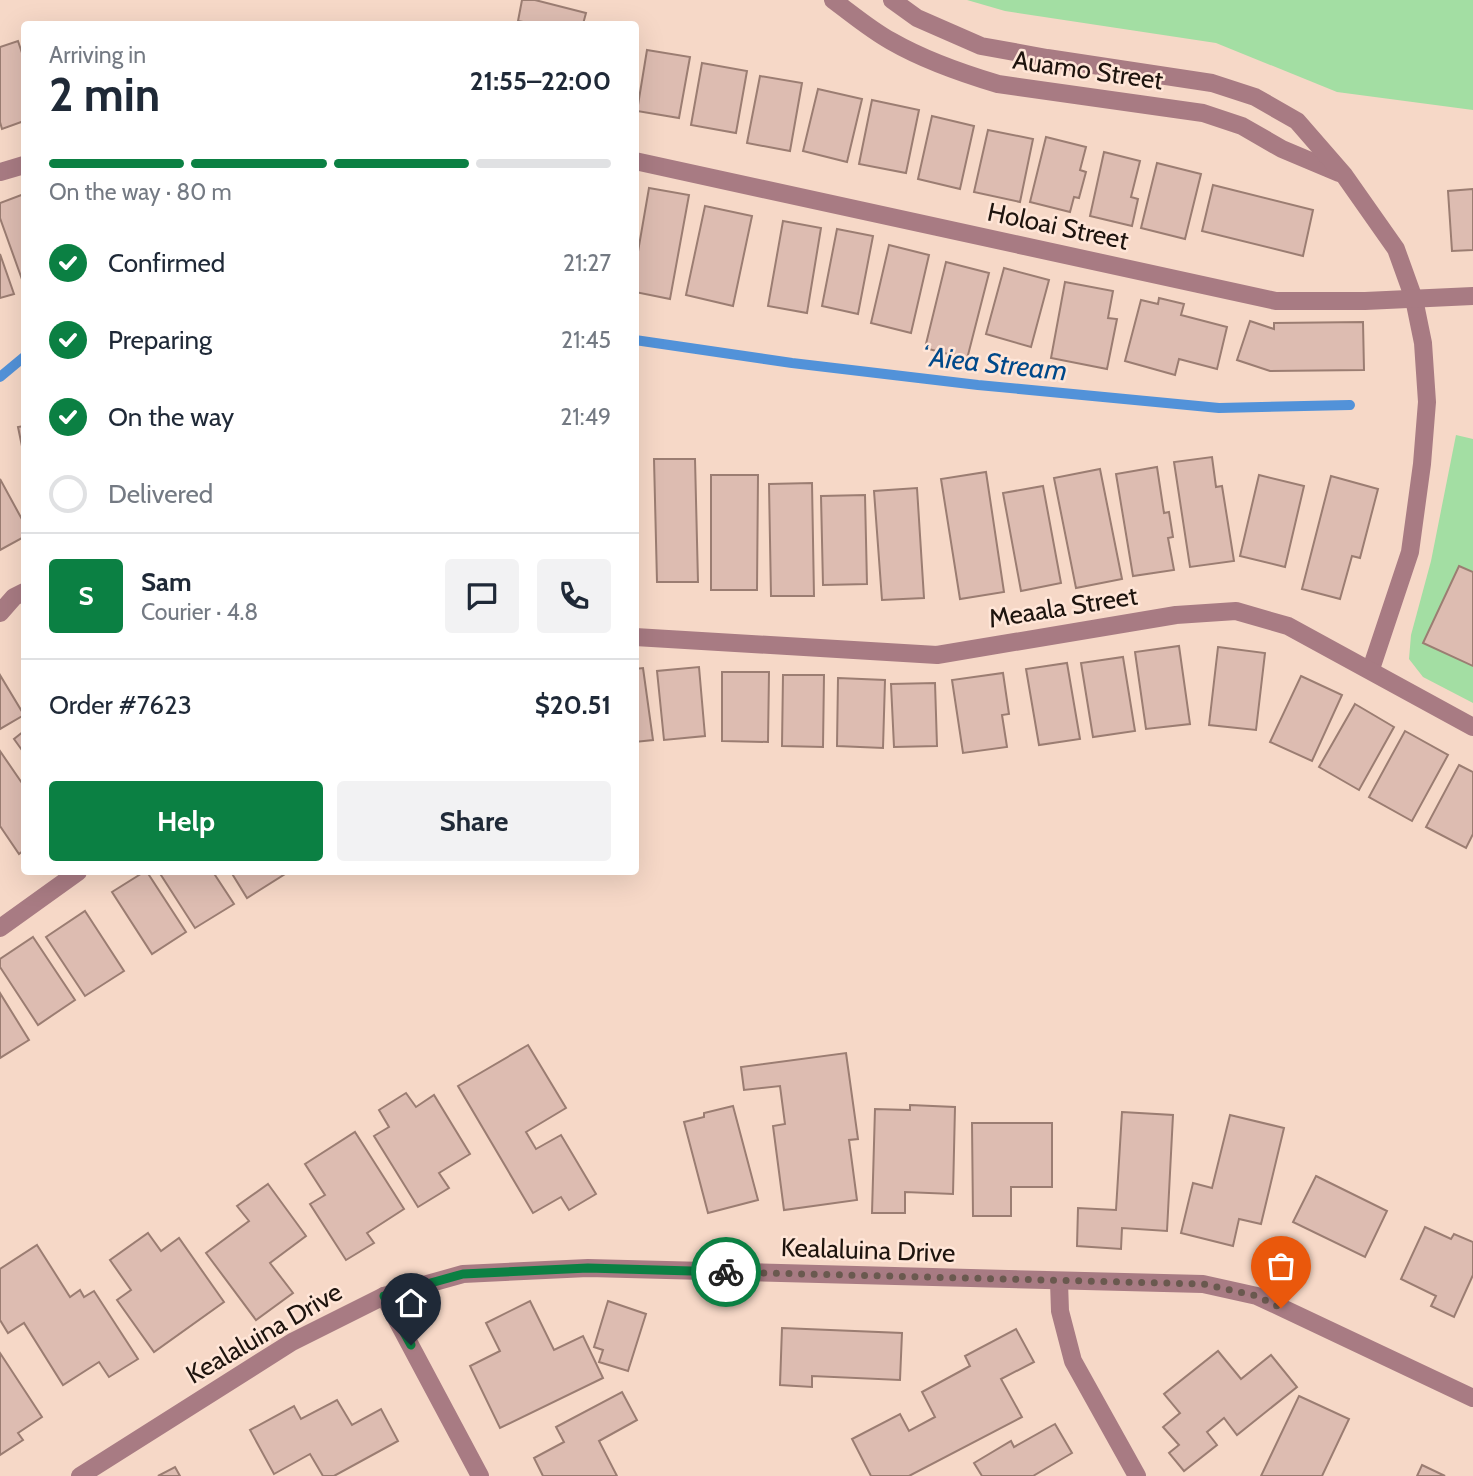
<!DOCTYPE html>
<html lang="en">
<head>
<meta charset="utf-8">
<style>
	:root { --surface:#fff; --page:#f2f2f3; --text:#1f2937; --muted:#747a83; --line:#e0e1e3; --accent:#0b8043 }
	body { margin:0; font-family:Cabin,sans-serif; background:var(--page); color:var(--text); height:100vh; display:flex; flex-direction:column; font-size:26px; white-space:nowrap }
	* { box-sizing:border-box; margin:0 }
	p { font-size:23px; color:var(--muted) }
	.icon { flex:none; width:38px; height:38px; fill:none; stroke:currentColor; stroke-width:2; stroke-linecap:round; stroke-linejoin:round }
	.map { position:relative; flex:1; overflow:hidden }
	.details { position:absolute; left:21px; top:21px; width:618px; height:854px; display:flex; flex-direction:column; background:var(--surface); border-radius:7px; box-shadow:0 7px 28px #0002 }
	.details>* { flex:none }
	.pin { position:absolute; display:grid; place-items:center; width:60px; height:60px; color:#fff; margin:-72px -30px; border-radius:50% 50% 50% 0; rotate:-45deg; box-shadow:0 0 7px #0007 }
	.pin .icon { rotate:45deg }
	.courier { position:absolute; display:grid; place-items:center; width:70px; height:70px; margin:-35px; border:5px solid #0b8043; border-radius:50%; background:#fff; color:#222; box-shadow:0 2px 9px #0007 }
	.headline em { font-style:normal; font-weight:700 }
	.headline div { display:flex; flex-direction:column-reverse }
	.headline { display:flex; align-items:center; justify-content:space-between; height:119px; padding:0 28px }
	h1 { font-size:46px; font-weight:700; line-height:52px }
	.bar { display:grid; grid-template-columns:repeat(4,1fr); gap:10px 7px; align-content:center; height:84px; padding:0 28px }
	.bar i { height:9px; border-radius:5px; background:var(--line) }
	.bar .on { background:var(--accent) }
	.bar p { grid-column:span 4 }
	.line { display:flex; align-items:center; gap:18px; padding:0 28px; border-top:2px solid var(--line) }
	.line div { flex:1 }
	.round { display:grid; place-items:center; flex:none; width:74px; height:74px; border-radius:7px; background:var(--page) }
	ol { padding:0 28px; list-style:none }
	li { display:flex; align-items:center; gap:21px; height:77px }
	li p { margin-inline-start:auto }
	li .icon { padding:7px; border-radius:50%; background:var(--accent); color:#fff; stroke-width:4 }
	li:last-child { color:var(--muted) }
	li i { width:38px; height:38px; border:4px solid var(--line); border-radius:50% }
	.action { display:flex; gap:14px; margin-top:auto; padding:14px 28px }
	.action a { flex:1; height:80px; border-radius:7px; background:var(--accent); color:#fff; font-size:28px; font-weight:700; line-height:80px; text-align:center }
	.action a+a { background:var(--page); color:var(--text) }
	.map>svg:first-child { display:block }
</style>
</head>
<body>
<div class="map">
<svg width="1473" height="1476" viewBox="0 0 1473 1476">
	<rect width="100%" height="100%" fill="#f6d8c7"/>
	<g fill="#a3dea3">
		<path d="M 967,0 L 1473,0 L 1473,110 L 1337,92 L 1216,43 L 1005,11 Z"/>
		<path d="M 1456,435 L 1473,439 L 1473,703 L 1423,677 L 1409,659 L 1411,635 L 1431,561 Z"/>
	</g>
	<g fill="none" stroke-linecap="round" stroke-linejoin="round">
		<g stroke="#5292d9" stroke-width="10">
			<path d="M 635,340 L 792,363 L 978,385 L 1219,408 L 1350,405"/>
			<path d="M 0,377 L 24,357"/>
		</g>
	</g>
	<g fill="#ddbcb1" stroke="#9b7d72" stroke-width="2">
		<path d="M 522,0 L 535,0 L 586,13 L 583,24 L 533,24 L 518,21 Z"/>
		<path d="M 18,41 L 24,59 L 24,121 L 2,129 L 0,122 L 0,47 Z"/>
		<path d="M 647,50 L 690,57 L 679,118 L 637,111 Z"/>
		<path d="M 702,63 L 747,71 L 736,133 L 691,125 Z"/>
		<path d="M 760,76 L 802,83 L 790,151 L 747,143 Z"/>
		<path d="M 818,89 L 862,99 L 847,162 L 803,151 Z"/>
		<path d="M 872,100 L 919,110 L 906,173 L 859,164 Z"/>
		<path d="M 932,116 L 974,126 L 960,189 L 918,179 Z"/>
		<path d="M 988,130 L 1033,139 L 1020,202 L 974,192 Z"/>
		<path d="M 1046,137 L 1086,147 L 1080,170 L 1086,172 L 1079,198 L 1074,197 L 1070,212 L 1030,202 Z"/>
		<path d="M 1104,152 L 1140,161 L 1131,197 L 1138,199 L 1132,226 L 1090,216 Z"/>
		<path d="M 1157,163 L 1201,174 L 1185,239 L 1141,228 Z"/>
		<path d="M 1213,185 L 1313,210 L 1303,256 L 1202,231 Z"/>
		<path d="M 649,188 L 689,195 L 670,299 L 635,292 L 635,269 Z"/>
		<path d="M 1473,189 L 1473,250 L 1452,251 L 1448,191 Z"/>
		<path d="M 24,194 L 24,285 L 0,218 L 0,203 Z"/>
		<path d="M 705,206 L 752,216 L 733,306 L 686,295 Z"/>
		<path d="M 783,221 L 821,228 L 807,313 L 768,306 Z"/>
		<path d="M 837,229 L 873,236 L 858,314 L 822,306 Z"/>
		<path d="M 889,245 L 929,255 L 911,333 L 871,323 Z"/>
		<path d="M 0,254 L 14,294 L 0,298 Z"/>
		<path d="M 946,262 L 989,273 L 967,359 L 925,348 Z"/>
		<path d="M 1004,268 L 1049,280 L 1031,347 L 986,334 Z"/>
		<path d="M 1065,282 L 1113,291 L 1108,318 L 1117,319 L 1107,369 L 1051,358 Z"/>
		<path d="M 1159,298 L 1184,304 L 1181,315 L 1227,327 L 1217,369 L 1179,359 L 1175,375 L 1125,361 L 1141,300 L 1158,304 Z"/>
		<path d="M 1250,321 L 1274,329 L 1274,323 L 1363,322 L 1364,370 L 1270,371 L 1237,360 Z"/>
		<path d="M 24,426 L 24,456 L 18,427 Z"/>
		<path d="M 1212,457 L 1216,487 L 1222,486 L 1234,561 L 1190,567 L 1174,462 Z"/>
		<path d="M 654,459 L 695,459 L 698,582 L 657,582 Z"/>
		<path d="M 1157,467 L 1164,513 L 1169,512 L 1173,537 L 1168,538 L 1174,570 L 1133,576 L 1116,474 Z"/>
		<path d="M 1100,469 L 1122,579 L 1076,588 L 1054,478 Z"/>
		<path d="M 986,472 L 1004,592 L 960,599 L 941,479 Z"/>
		<path d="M 711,475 L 758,475 L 757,590 L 711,590 Z"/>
		<path d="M 1259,475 L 1304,486 L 1285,567 L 1240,556 Z"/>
		<path d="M 1331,476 L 1378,489 L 1360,558 L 1352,556 L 1340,599 L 1302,589 Z"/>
		<path d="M 0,479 L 24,523 L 24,537 L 0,550 Z"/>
		<path d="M 812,483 L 814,596 L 771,596 L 769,484 Z"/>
		<path d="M 1043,486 L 1061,583 L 1021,591 L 1003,493 Z"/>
		<path d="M 917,488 L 924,598 L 882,600 L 874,491 Z"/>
		<path d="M 865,495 L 867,584 L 823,585 L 821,496 Z"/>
		<path d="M 1459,566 L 1473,572 L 1473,666 L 1423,643 Z"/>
		<path d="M 1179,646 L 1190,724 L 1146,729 L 1135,652 Z"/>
		<path d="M 1218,647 L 1265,653 L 1256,730 L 1209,725 Z"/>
		<path d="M 1123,657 L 1135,731 L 1093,737 L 1081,663 Z"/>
		<path d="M 1067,663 L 1080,739 L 1039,745 L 1026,669 Z"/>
		<path d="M 699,667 L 705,736 L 664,740 L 657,671 Z"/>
		<path d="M 643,668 L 653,740 L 635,742 L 635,669 Z"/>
		<path d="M 722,672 L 769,672 L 768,742 L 722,741 Z"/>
		<path d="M 1003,673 L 1009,714 L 1002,715 L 1007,747 L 963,753 L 952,680 Z"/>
		<path d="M 0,675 L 24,715 L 0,729 Z"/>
		<path d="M 783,675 L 824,675 L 823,747 L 782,746 Z"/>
		<path d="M 1301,676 L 1342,695 L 1312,761 L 1270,742 Z"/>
		<path d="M 838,678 L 885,680 L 883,748 L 837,746 Z"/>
		<path d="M 935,683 L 937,746 L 894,747 L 891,684 Z"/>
		<path d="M 1355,704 L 1394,727 L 1359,790 L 1319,767 Z"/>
		<path d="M 24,731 L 24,753 L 14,739 Z"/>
		<path d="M 1405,731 L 1448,755 L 1412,821 L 1369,797 Z"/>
		<path d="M 0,751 L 24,786 L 24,850 L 19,854 L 0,826 Z"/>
		<path d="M 1459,765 L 1473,772 L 1473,834 L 1466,848 L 1426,827 Z"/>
		<path d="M 144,872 L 147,872 L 186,932 L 152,954 L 112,892 Z"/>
		<path d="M 159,872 L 213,872 L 234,904 L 195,928 Z"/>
		<path d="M 231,872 L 283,872 L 285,874 L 247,898 Z"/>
		<path d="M 85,911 L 124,971 L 85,996 L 46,937 Z"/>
		<path d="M 33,937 L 75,1000 L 38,1025 L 0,967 L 0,959 Z"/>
		<path d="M 0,993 L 29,1040 L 0,1058 Z"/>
		<path d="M 528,1045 L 566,1108 L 526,1132 L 536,1149 L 561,1135 L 596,1194 L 569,1210 L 561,1197 L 533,1213 L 458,1086 Z"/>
		<path d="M 846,1053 L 858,1139 L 849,1140 L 857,1200 L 784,1210 L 773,1126 L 785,1124 L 780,1086 L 744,1090 L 741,1067 Z"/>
		<path d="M 406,1093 L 416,1107 L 434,1095 L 470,1154 L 439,1173 L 449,1188 L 418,1207 L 374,1136 L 389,1127 L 379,1110 Z"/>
		<path d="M 910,1105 L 955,1107 L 953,1194 L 905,1192 L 905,1213 L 872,1213 L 875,1109 L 910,1110 Z"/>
		<path d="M 733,1106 L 758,1200 L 708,1213 L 684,1122 L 704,1117 L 704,1113 Z"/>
		<path d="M 1122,1112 L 1173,1115 L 1167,1231 L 1122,1228 L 1121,1249 L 1077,1246 L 1078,1208 L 1116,1210 Z"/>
		<path d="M 1230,1115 L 1284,1128 L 1261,1224 L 1239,1219 L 1233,1246 L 1181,1233 L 1193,1183 L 1212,1188 Z"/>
		<path d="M 972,1123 L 1052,1123 L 1052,1187 L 1011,1187 L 1011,1216 L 973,1216 Z"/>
		<path d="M 355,1132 L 404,1209 L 367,1233 L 374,1243 L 346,1260 L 310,1204 L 325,1195 L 305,1164 Z"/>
		<path d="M 1316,1176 L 1387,1211 L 1365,1257 L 1293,1222 Z"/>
		<path d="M 268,1184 L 306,1236 L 270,1263 L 293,1293 L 256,1320 L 206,1253 L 249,1221 L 237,1206 Z"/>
		<path d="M 1425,1227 L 1451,1239 L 1454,1234 L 1473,1242 L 1473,1275 L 1454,1317 L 1431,1306 L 1436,1296 L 1401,1279 Z"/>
		<path d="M 148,1233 L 161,1251 L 179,1238 L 224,1302 L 154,1352 L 117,1300 L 131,1290 L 110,1260 Z"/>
		<path d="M 37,1245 L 70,1297 L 80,1290 L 84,1297 L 94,1291 L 138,1359 L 109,1377 L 99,1362 L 63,1385 L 24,1323 L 8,1333 L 0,1320 L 0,1269 Z"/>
		<path d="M 530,1301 L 554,1350 L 583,1336 L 603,1378 L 500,1428 L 470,1366 L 500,1351 L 486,1323 Z"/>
		<path d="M 608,1301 L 646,1314 L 628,1371 L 599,1362 L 603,1350 L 594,1347 Z"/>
		<path d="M 782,1328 L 902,1333 L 900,1380 L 812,1376 L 812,1387 L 780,1385 Z"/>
		<path d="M 1016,1329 L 1034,1362 L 1001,1379 L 1022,1417 L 909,1476 L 871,1476 L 852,1439 L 900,1414 L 909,1431 L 935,1417 L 922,1392 L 970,1366 L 965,1356 Z"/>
		<path d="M 1218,1351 L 1241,1379 L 1271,1355 L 1297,1387 L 1237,1435 L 1224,1418 L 1207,1432 L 1217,1445 L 1184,1471 L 1169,1453 L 1179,1445 L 1163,1427 L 1180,1413 L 1164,1394 Z"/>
		<path d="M 0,1353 L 42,1417 L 18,1433 L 23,1440 L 0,1455 Z"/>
		<path d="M 622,1392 L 637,1420 L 599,1441 L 617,1476 L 543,1476 L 534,1458 L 564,1442 L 556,1427 Z"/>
		<path d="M 1299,1396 L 1349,1419 L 1322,1476 L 1261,1476 Z"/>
		<path d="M 337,1400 L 352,1425 L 381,1409 L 398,1441 L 334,1476 L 323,1476 L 310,1454 L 274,1474 L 250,1430 L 294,1406 L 301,1419 Z"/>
		<path d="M 1055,1424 L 1072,1453 L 1033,1476 L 982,1476 L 974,1463 L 1011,1441 L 1014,1447 Z"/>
		<path d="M 1422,1465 L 1445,1476 L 1417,1476 Z"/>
		<path d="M 175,1467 L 180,1476 L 158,1476 Z"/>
	</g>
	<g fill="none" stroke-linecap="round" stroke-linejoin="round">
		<g stroke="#a87b83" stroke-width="18">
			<path d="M 833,0 C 852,14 871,30 891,41 C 924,60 961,73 998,84 L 1203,113 L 1242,126 L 1282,149 L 1339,173"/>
			<path d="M 892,0 L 917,18 L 981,46 L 1047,58 L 1212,83 L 1255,97 L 1297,121 L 1344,175 L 1396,249 L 1414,299 L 1423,343 L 1427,402 L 1422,464 L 1410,552 L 1371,669"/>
			<path d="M 635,161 L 1276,301 L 1365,301 L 1473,296"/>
			<path d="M 0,172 L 24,165"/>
			<path d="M 0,613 L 14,597 L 24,592"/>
			<path d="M 635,637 L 937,655 L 1176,615 L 1236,611 L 1288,626 L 1473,727"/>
			<path d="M 0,928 L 78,872"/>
			<path d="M 1059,1282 L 1060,1311 L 1073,1361 L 1137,1476"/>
			<path d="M 384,1296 L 480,1476"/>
			<path d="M 80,1476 L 292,1342 L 384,1296 L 463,1274 L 588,1268 L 1203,1284 L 1257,1296 L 1473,1398"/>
		</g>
	</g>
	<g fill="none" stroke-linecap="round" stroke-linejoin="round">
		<path stroke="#6a594f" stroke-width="7" stroke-dasharray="0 12.6" d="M 726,1272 L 1203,1284 L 1257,1296 L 1281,1308"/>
		<path stroke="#0b8043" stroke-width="9" d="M 411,1345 L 384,1296 L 463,1274 L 588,1268 L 726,1272"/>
	</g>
	<g text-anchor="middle" stroke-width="5" stroke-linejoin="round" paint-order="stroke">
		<g font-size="26" fill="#1e140e" stroke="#ffe6d8">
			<text transform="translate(1088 70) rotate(8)" y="9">Auamo Street</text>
			<text transform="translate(1058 226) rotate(12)" y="9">Holoai Street</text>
			<text transform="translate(1063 607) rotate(-9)" y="9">Meaala Street</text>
			<text transform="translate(868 1250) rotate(2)" y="9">Kealaluina Drive</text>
			<text transform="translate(264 1333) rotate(-30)" y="9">Kealaluina Drive</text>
		</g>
		<g font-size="28" font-style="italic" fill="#00498a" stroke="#ffe6d8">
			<text transform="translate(994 363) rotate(6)" y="10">ʻAiea Stream</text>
		</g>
	</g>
</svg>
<div class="pin" style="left:1281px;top:1308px;background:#ea580c"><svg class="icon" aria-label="bag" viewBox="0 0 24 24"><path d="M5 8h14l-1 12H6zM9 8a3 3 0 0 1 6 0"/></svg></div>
<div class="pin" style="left:411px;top:1345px;background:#1f2937"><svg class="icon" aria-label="home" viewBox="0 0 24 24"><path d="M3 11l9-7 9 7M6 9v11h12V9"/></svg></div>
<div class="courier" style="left:726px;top:1272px"><svg class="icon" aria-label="bike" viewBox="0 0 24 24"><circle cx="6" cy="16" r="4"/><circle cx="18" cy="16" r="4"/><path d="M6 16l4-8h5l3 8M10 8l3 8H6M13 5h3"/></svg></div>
<section class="details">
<div class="headline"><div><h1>2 min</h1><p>Arriving in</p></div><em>21:55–22:00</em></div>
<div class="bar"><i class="on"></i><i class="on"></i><i class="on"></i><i></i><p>On the way · 80 m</p></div>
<ol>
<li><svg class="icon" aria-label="check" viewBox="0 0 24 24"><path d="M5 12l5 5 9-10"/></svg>Confirmed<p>21:27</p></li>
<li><svg class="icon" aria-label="check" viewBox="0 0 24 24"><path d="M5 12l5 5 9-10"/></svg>Preparing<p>21:45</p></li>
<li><svg class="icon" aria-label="check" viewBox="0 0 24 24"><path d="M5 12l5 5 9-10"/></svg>On the way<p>21:49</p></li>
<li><i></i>Delivered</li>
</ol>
<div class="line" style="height:126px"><b class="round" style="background:var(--accent);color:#fff">S</b><div><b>Sam</b><p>Courier · 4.8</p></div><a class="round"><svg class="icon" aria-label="chat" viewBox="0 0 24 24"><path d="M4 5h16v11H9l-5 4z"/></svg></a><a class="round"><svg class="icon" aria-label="phone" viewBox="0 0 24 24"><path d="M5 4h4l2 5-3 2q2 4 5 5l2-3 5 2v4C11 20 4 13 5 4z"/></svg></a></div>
<div class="line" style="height:91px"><div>Order #7623</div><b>$20.51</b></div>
<div class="action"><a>Help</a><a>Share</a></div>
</section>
</div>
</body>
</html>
